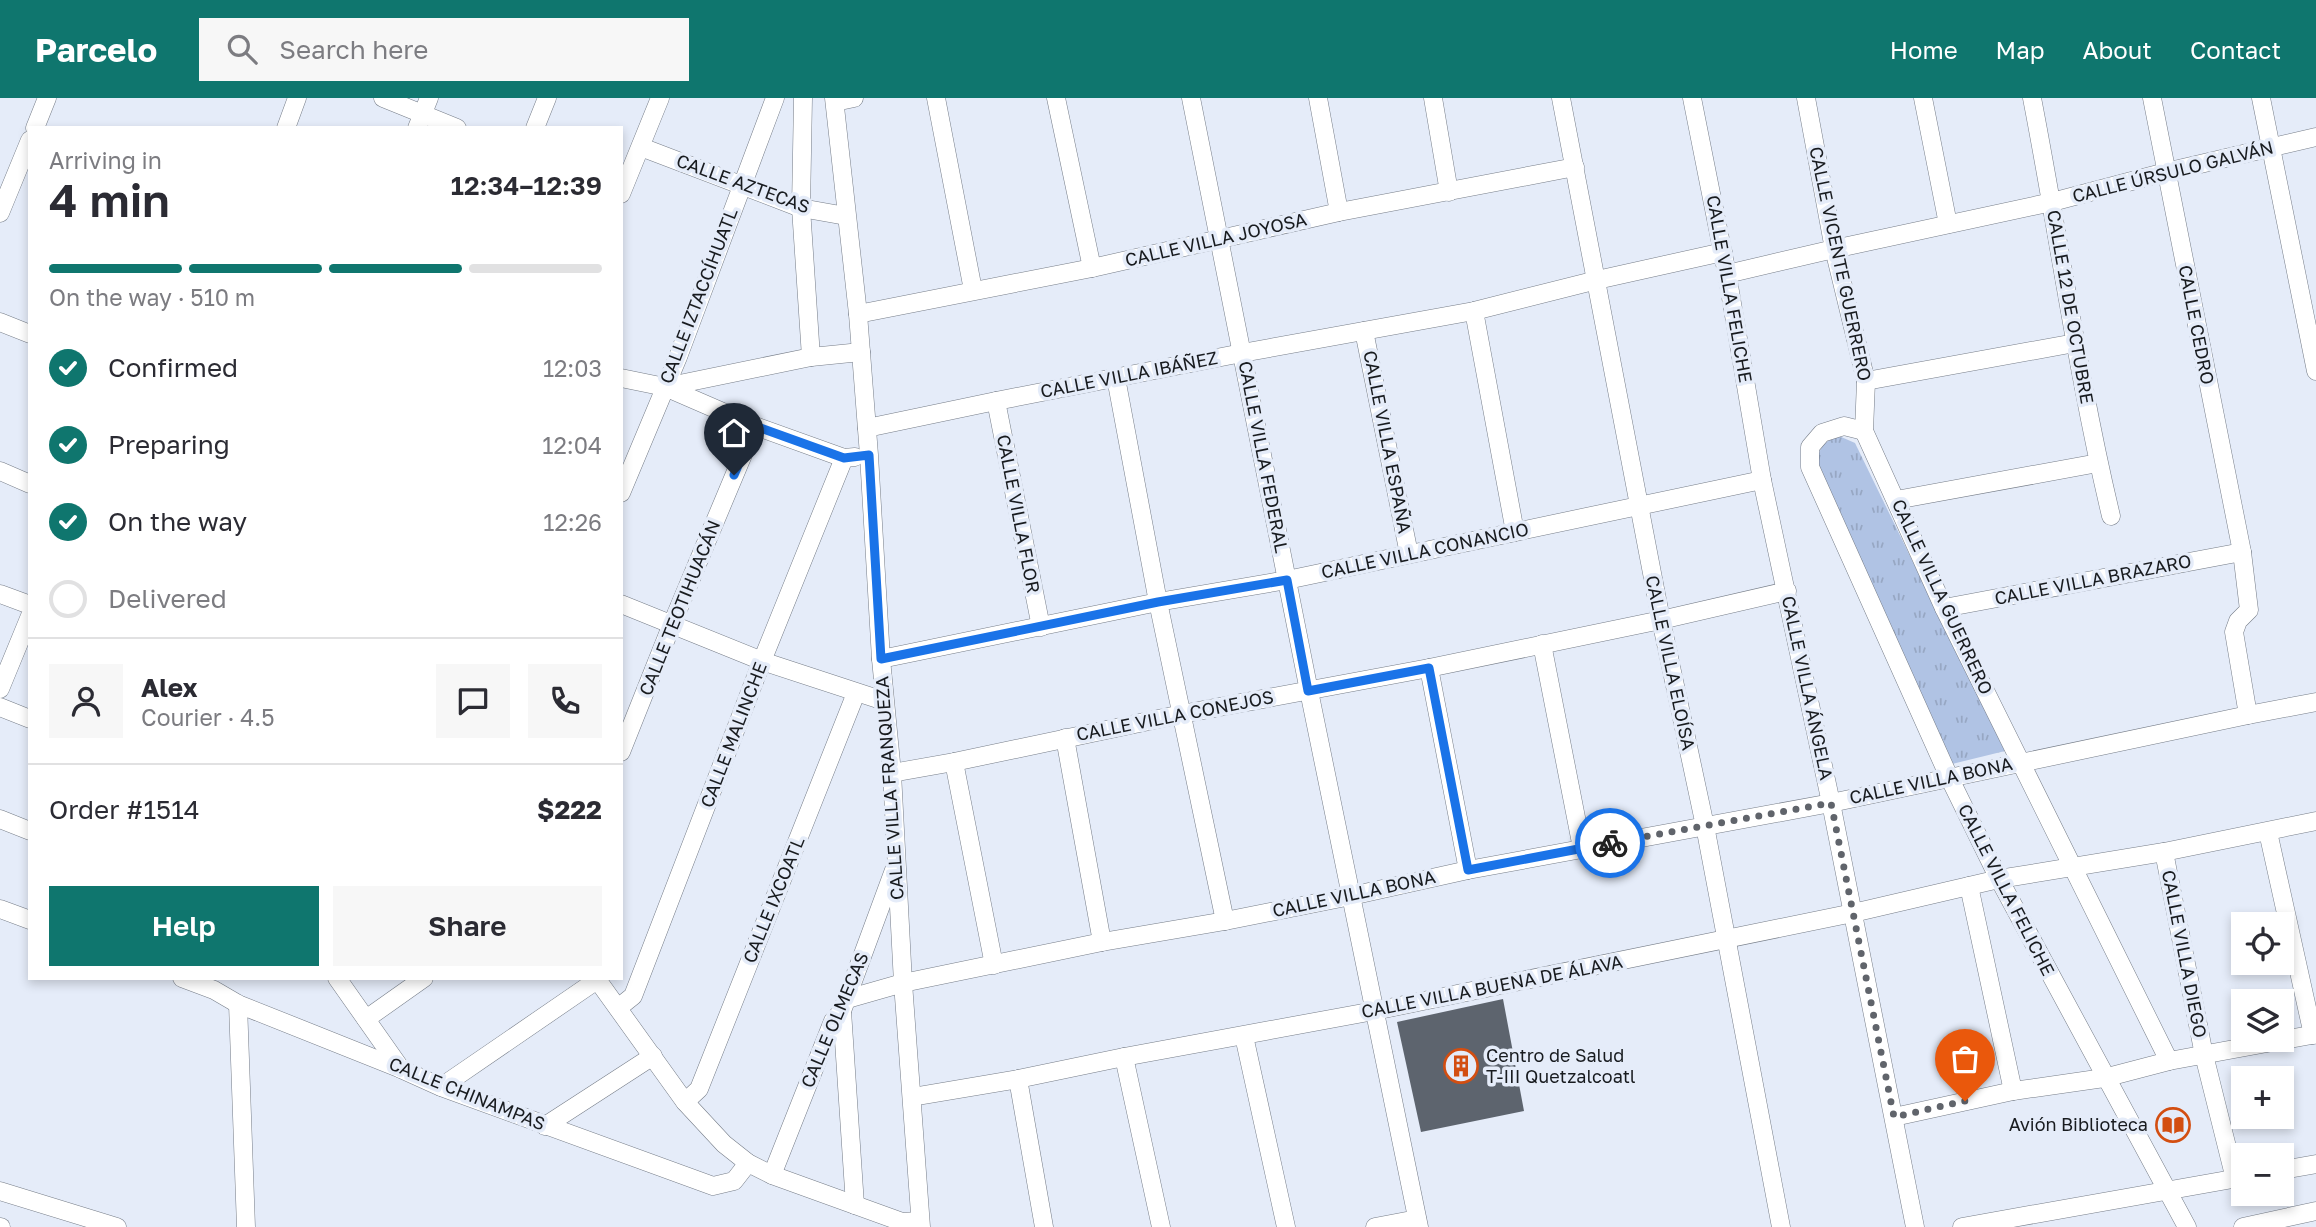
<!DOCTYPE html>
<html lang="en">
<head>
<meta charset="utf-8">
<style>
	:root { --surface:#fff; --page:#f7f7f7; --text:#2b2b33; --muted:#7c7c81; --line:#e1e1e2; --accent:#0f766e }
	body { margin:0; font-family:"Golos Text",sans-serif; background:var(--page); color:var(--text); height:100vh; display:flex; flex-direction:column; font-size:26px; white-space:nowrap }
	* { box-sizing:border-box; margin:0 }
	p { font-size:23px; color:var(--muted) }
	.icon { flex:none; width:38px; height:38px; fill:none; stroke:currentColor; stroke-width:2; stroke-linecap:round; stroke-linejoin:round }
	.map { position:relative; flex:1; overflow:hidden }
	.details { position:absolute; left:28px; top:28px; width:595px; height:854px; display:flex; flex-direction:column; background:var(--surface); border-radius:0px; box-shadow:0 4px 10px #0003 }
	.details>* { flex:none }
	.buttons { position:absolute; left:2231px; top:814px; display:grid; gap:14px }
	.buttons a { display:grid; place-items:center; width:63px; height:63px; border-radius:0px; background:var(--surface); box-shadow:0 4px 10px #0003; font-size:35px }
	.pin { position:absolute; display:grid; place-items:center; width:60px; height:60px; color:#fff; margin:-72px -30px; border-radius:50% 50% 50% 0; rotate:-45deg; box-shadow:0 0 7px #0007 }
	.pin .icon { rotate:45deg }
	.courier { position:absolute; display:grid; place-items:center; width:70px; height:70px; margin:-35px; border:5px solid #1a73e8; border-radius:50%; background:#fff; color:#222; box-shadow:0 2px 9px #0007 }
	.summary em { font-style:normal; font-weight:600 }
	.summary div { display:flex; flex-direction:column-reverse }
	.summary { display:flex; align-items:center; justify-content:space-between; height:119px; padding:0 21px }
	h1 { font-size:46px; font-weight:600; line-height:52px }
	.bar { display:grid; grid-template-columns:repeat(4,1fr); gap:10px 7px; align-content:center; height:84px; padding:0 21px }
	.bar i { height:9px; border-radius:5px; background:var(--line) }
	.bar .selected { background:var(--accent) }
	.bar p { grid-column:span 4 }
	.line { display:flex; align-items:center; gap:18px; padding:0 21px; border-top:2px solid var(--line) }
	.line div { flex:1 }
	.round { display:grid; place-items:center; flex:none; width:74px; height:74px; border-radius:0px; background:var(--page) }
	ol { padding:0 21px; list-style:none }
	li { display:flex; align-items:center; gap:21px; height:77px }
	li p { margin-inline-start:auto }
	li .icon { padding:7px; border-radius:50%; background:var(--accent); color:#fff; stroke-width:4 }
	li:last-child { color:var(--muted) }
	li i { width:38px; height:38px; border:4px solid var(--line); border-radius:50% }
	.button { display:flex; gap:14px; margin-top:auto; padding:14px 21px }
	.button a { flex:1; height:80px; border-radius:0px; background:var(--accent); color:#fff; font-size:28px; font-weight:600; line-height:80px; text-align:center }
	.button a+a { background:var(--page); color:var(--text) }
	header { display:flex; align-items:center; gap:42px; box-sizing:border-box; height:98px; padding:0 35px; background:var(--accent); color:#fff }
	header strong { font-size:33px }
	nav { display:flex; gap:38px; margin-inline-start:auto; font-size:24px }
	.search { width:490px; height:63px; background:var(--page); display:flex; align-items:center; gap:18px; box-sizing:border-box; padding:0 24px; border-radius:0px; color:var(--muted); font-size:26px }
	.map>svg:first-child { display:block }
</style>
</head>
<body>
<header>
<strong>Parcelo</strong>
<div class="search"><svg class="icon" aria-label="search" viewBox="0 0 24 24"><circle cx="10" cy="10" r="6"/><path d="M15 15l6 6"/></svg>Search here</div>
<nav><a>Home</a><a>Map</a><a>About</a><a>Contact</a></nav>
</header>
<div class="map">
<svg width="2316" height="1129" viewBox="0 0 2316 1129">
	<defs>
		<pattern id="park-tufts" width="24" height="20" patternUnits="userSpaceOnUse" patternTransform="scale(1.75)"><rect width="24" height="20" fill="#b0c3e4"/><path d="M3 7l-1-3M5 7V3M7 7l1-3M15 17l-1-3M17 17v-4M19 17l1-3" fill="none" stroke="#97a7c3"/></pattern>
	</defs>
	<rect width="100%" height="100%" fill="#e5ecf9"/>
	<path fill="url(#park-tufts)" d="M 1839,338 L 1855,345 L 2005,653 L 1952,666 L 1817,369 C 1818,351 1822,344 1839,338 Z"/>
	<path fill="#5d646e" d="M 1503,901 L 1524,1013 L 1421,1034 L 1397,924 Z"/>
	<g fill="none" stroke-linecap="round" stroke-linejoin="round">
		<g stroke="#767d88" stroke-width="19">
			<g id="minor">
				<path d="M 383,0 L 457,30"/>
				<path d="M 803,0 L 801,110 L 811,259"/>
				<path d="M 834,0 L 858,216 L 869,357 L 881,561 L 892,675 L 903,885 L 921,1129"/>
				<path d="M 936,0 L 973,192"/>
				<path d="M 1056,0 L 1092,170"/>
				<path d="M 1191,0 L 1309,593 L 1419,1129"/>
				<path d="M 1318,0 L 1339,114"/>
				<path d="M 1433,0 L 1449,94"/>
				<path d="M 1561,0 L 1661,522 L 1705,728 L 1781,1129"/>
				<path d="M 1692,0 L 1727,176 L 1762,382 L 1831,705 L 1915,1129"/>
				<path d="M 1806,0 L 1834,151 L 1866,283 L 1864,333 L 1944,510 L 2169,963"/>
				<path d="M 1923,0 L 1948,126"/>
				<path d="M 2032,0 C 2059,139 2078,280 2111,418"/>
				<path d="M 2152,0 L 2242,454 L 2249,512 L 2238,523 L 2234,534 L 2248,617"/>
				<path d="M 2261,0 L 2316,273"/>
				<path d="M 835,4 L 854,0"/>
				<path d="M 35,30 L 47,0"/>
				<path d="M 286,30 L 297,0"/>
				<path d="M 417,30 L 429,0"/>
				<path d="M 535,30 L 547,0"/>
				<path d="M 641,49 L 801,110 L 846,118"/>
				<path d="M 621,96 L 660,0"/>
				<path d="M 0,115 L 30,42"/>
				<path d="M 1727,176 L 1834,151 L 2052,104 L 2166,74 L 2316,39"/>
				<path d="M 1474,213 L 1515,434"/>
				<path d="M 858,216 L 1092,170 L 1339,114 L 1575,69"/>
				<path d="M 0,224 L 30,236"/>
				<path d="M 1364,233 L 1409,456"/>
				<path d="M 621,280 L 665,289 L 755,328 L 844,360 L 855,359"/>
				<path d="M 1116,280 L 1158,504 L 1225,823"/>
				<path d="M 1866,283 L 2075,245"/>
				<path d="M 665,289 L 811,259 L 861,254"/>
				<path d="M 996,303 L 1041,529"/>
				<path d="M 867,330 L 996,303 L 1242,255 L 1474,213 L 1597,182 L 1723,154"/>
				<path d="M 1864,333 L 1844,328 L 1822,335 L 1810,349 L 1810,369 L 1949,679 L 1999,781 L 2187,1129"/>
				<path d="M 0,373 L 30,386"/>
				<path d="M 621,395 L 678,259 L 775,0"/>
				<path d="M 1896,402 L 2098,365"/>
				<path d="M 0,496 L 30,507"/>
				<path d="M 621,506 L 762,563 L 884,603"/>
				<path d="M 1944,510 L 2242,454"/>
				<path d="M 1542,546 L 1582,750"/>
				<path d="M 881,561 L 1158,504 L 1287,482 L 1762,382"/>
				<path d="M 1429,570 L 1468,772"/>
				<path d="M 0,591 L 30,518"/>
				<path d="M 0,609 L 30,621"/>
				<path d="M 1065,640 L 1102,844"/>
				<path d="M 621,654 L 672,526 L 755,328"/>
				<path d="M 954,664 L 994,867"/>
				<path d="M 892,675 L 954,664 L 1182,616 L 1429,570 L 1661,522 L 1787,493"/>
				<path d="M 0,721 L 30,733"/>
				<path d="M 2268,734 L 2313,937"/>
				<path d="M 2164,754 L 2204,957 L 2235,1081"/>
				<path d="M 1969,788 L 2013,993"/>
				<path d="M 0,811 L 30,822"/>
				<path d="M 182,880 L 214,892 L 238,906 L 401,971 L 441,989 L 713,1088 L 734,1083 L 748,1065"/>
				<path d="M 337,880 L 401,971"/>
				<path d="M 596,880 L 685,1004 L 724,1046 L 748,1065 L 772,1077 L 902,1124 L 920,1123"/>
				<path d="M 847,901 L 903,885 L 1102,844 L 1225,823 L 1351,798 L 1468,772 L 1831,705 L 2248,617 L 2316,604"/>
				<path d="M 238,906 L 246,1129"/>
				<path d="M 618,910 L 633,898 L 762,563 L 844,360"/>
				<path d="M 842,913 L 855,1107"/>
				<path d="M 366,921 L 424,880"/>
				<path d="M 1244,938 L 1286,1129"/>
				<path d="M 1124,959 L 1161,1129"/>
				<path d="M 1018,981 L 1044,1129"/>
				<path d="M 441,989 L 597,882"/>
				<path d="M 912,999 L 1018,981 L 1124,959 L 1374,913 L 1853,815 L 1999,781 L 2164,754 L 2316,723"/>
				<path d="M 685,1004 L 699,991 L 856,595"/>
				<path d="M 1894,1019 L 2013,993 L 2104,980 L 2169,963 L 2316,936"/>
				<path d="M 545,1028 L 653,958"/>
				<path d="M 2282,1072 L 2316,1066"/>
				<path d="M 772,1077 L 833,923 L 842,913 L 894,772"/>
				<path d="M 0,1093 L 117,1129"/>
				<path d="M 0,1129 L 1,1129"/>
				<path d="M 1375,1129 L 1417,1121"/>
				<path d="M 1962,1129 L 2244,1079"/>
				<path d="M 2243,1129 L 2316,1113"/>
			</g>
		</g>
		<use href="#minor" stroke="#fff" stroke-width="18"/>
	</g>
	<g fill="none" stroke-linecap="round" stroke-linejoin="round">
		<path stroke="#60646b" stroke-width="7" stroke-dasharray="0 12.6" d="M 1610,745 L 1831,705 L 1894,1019 L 1965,1003"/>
		<path stroke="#1a73e8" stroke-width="9" d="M 734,377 L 755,328 L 844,360 L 869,357 L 881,561 L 1158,504 L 1287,482 L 1308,593 L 1429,570 L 1468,772 L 1610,745"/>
	</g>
	<defs>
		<g id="building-ring" transform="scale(1.75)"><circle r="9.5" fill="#e5ecf9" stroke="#d34e11" stroke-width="1.5"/><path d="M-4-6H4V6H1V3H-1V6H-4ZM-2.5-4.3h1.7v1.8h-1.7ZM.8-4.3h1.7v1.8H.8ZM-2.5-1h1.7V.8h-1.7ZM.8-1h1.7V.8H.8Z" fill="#d34e11"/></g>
		<g id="library-ring" transform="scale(1.75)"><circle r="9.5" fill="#e5ecf9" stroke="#d34e11" stroke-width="1.5"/><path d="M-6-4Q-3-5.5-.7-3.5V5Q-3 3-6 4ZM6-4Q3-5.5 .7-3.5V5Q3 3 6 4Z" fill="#d34e11"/></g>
	</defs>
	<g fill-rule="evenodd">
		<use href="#building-ring" x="1461" y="968"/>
		<use href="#library-ring" x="2173" y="1027"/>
	</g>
	<g text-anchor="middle" stroke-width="7" stroke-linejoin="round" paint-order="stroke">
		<g font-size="18" fill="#181b1f" stroke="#e5ecf9">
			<text transform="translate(2173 74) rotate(-14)" y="6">CALLE ÚRSULO GALVÁN</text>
			<text transform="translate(743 86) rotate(20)" y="6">CALLE AZTECAS</text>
			<text transform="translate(1216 142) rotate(-13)" y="6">CALLE VILLA JOYOSA</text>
			<text transform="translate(1840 166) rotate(78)" y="6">CALLE VICENTE GUERRERO</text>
			<text transform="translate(1729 191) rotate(80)" y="6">CALLE VILLA FELICHE</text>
			<text transform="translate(699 198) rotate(-69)" y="6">CALLE IZTACCÍHUATL</text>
			<text transform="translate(2070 209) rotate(80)" y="6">CALLE 12 DE OCTUBRE</text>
			<text transform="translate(2196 227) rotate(79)" y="6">CALLE CEDRO</text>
			<text transform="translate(1129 277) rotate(-11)" y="6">CALLE VILLA IBÁÑEZ</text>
			<text transform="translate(1387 344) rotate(79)" y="6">CALLE VILLA ESPAÑA</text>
			<text transform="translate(1263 359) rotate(79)" y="6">CALLE VILLA FEDERAL</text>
			<text transform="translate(1018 416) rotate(79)" y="6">CALLE VILLA FLOR</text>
			<text transform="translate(1425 453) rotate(-12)" y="6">CALLE VILLA CONANCIO</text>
			<text transform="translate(2093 482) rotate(-11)" y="6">CALLE VILLA BRAZARO</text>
			<text transform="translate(1942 499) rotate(65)" y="6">CALLE VILLA GUERRERO</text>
			<text transform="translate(680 510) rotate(-68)" y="6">CALLE TEOTIHUACÁN</text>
			<text transform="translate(1670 565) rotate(78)" y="6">CALLE VILLA ELOÍSA</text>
			<text transform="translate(1807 590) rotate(78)" y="6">CALLE VILLA ÁNGELA</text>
			<text transform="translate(1175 618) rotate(-11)" y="6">CALLE VILLA CONEJOS</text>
			<text transform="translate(734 637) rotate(-69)" y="6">CALLE MALINCHE</text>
			<text transform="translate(1931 683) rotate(-12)" y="6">CALLE VILLA BONA</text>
			<text transform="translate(890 690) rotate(-94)" y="6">CALLE VILLA FRANQUEZA</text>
			<text transform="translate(2006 792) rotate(63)" y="6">CALLE VILLA FELICHE</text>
			<text transform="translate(1354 796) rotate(-12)" y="6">CALLE VILLA BONA</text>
			<text transform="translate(774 802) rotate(-68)" y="6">CALLE IXCOATL</text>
			<text transform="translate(2184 856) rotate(79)" y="6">CALLE VILLA DIEGO</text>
			<text transform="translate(1492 889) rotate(-11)" y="6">CALLE VILLA BUENA DE ÁLAVA</text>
			<text transform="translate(835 922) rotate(-67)" y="6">CALLE OLMECAS</text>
			<text transform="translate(467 996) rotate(22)" y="6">CALLE CHINAMPAS</text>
		</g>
		<g font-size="18" fill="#181b1f" stroke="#e5ecf9" text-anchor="start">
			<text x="1486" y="964">Centro de Salud<tspan x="1486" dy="21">T-III Quetzalcoatl</tspan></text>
			<text x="2148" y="1033" text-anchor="end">Avión Biblioteca</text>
		</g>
	</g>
</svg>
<div class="buttons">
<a><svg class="icon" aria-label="locate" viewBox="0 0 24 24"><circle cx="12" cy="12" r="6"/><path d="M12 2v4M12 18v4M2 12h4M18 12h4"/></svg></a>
<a><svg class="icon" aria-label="layers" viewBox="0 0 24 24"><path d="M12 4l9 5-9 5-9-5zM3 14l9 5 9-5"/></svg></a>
<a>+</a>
<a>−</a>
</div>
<div class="pin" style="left:1965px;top:1003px;background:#ea580c"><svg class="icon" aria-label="bag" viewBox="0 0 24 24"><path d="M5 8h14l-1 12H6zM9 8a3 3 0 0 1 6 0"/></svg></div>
<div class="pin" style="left:734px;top:377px;background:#1f2937"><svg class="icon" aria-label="home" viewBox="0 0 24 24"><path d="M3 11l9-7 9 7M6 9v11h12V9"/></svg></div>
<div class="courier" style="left:1610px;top:745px"><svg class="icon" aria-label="bike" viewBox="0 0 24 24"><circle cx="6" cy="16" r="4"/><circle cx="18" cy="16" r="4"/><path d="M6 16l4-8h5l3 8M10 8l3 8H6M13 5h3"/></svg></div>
<section class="details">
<div class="summary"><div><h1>4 min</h1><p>Arriving in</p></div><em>12:34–12:39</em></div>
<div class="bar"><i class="selected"></i><i class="selected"></i><i class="selected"></i><i></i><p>On the way · 510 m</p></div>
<ol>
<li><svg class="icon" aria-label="check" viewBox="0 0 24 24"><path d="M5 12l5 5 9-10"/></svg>Confirmed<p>12:03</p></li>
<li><svg class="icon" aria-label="check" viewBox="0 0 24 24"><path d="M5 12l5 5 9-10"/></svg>Preparing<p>12:04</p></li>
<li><svg class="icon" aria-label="check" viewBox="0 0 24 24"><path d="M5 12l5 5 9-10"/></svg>On the way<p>12:26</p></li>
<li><i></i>Delivered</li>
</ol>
<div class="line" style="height:126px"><a class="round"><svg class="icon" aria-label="person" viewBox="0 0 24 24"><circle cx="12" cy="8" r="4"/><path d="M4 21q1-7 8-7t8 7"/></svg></a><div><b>Alex</b><p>Courier · 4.5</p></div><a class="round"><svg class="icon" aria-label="chat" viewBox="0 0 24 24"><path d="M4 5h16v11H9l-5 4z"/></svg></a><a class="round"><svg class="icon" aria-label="phone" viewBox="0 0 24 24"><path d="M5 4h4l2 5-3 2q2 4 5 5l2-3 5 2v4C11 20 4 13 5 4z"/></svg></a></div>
<div class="line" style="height:91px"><div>Order #1514</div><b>$222</b></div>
<div class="button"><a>Help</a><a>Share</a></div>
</section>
</div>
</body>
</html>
